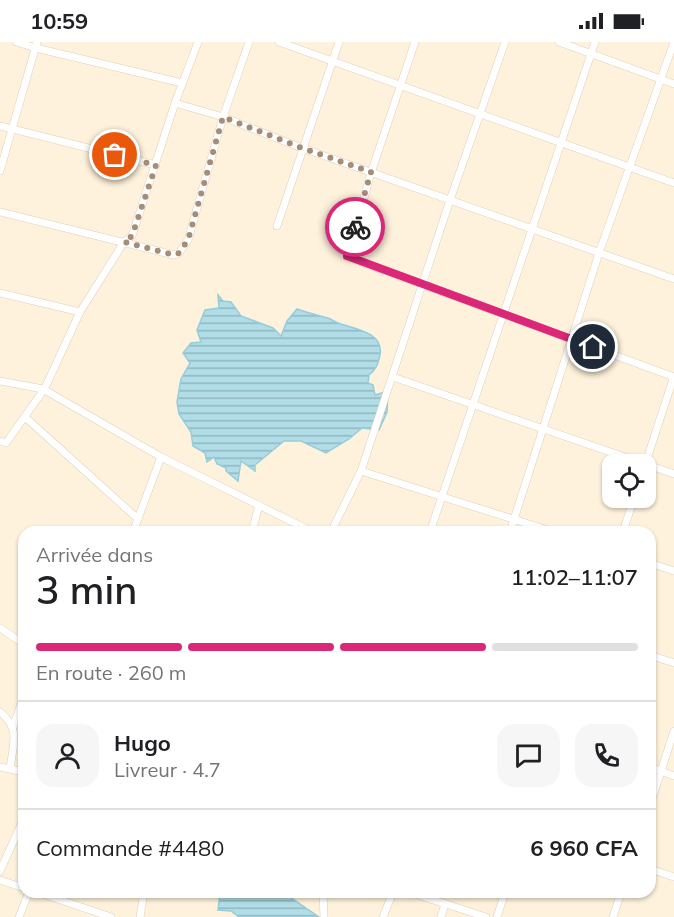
<!DOCTYPE html>
<html lang="fr">
<head>
<meta charset="utf-8">
<style>
	:root { --surface:#fff; --page:#f6f6f6; --text:#202124; --muted:#757577; --line:#e0e0e0; --accent:#db2777 }
	body { margin:0; font-family:Mulish,sans-serif; background:var(--page); color:var(--text); height:100vh; display:flex; flex-direction:column; font-size:22px; white-space:nowrap }
	* { box-sizing:border-box; margin:0 }
	p { font-size:20px; color:var(--muted) }
	.icon { flex:none; width:33px; height:33px; fill:none; stroke:currentColor; stroke-width:2; stroke-linecap:round; stroke-linejoin:round }
	.map { position:relative; flex:1; overflow:hidden }
	.panel { position:absolute; left:18px; top:484px; width:638px; height:372px; display:flex; flex-direction:column; background:var(--surface); border-radius:18px; box-shadow:0 2px 4px #0004 }
	.panel>* { flex:none }
	.controls { position:absolute; left:602px; top:412px; display:grid; gap:12px }
	.controls a { display:grid; place-items:center; width:54px; height:54px; border-radius:12px; background:var(--surface); box-shadow:0 2px 4px #0004; font-size:30px }
	.pin { position:absolute; display:grid; place-items:center; width:51px; height:51px; color:#fff; margin:-26px; border:3px solid #fff; border-radius:50%; box-shadow:0 2px 6px #0007 }
	.courier { position:absolute; display:grid; place-items:center; width:60px; height:60px; margin:-30px; border:4px solid #db2777; border-radius:50%; background:#fff; color:#222; box-shadow:0 2px 8px #0007 }
	.headline em { font-style:normal; font-weight:600 }
	.headline div { display:flex; flex-direction:column-reverse }
	.headline { display:flex; align-items:center; justify-content:space-between; height:102px; padding:0 18px }
	h1 { font-size:39px; font-weight:600; line-height:45px }
	.bar { display:grid; grid-template-columns:repeat(4,1fr); gap:9px 6px; align-content:center; height:72px; padding:0 18px }
	.bar i { height:8px; border-radius:4px; background:var(--line) }
	.bar .current { background:var(--accent) }
	.bar p { grid-column:span 4 }
	.line { display:flex; align-items:center; gap:15px; padding:0 18px; border-top:2px solid var(--line) }
	.line div { flex:1 }
	.round { display:grid; place-items:center; flex:none; width:63px; height:63px; border-radius:18px; background:var(--page) }
	.status { display:flex; justify-content:space-between; align-items:center; height:42px; padding:0 30px; background:var(--surface); direction:ltr }
	.status svg { height:16px; fill:currentColor }
	.map>svg:first-child { display:block }
</style>
</head>
<body>
<div class="status"><b>10:59</b><svg viewBox="0 0 49 12"><path d="M0 12V9h3v3zM5 12V6h3v6zM10 12V3h3v9zM15 12V0h3v12zM26 1h20v11H26zM47 4h2v5h-2z"/></svg></div>
<div class="map">
<svg width="674" height="875" viewBox="0 0 674 875">
	<defs>
		<pattern id="water-rules" width="6" height="5" patternUnits="userSpaceOnUse" patternTransform="scale(1.5)"><rect width="6" height="5" fill="#b0dde8"/><path d="M0 2.5h6" fill="none" stroke="#94b6be"/></pattern>
	</defs>
	<rect width="100%" height="100%" fill="#fef2dc"/>
	<g fill="url(#water-rules)" stroke="#96cdda" stroke-width="1.5">
		<path d="M 218,253 L 223,259 L 231,260 L 241,274 L 273,286 L 281,294 L 287,279 L 297,267 C 308,271 317,273 328,276 C 333,278 336,281 341,282 C 356,287 384,291 380,313 C 378,322 376,328 369,333 L 368,341 L 373,343 L 375,353 L 388,349 L 387,370 L 379,388 L 362,386 L 349,397 L 326,411 L 301,399 L 284,399 L 255,423 L 255,429 L 241,419 L 238,439 L 226,429 L 226,426 L 217,422 L 214,415 L 207,420 L 205,411 L 193,404 L 191,390 L 179,372 L 177,360 L 181,337 L 190,321 L 183,311 L 191,301 L 201,300 L 197,288 L 205,268 L 219,266 Z"/>
		<path d="M 220,851 L 284,851 L 319,875 L 239,875 L 231,869 L 218,868 Z"/>
	</g>
	<g fill="none" stroke-linecap="round" stroke-linejoin="round">
		<g stroke="#e2ceb8" stroke-width="8">
			<g id="street">
				<path d="M 16,0 L 36,6 L 182,41"/>
				<path d="M 279,0 L 674,141"/>
				<path d="M 415,0 L 371,131 L 347,215 L 674,335"/>
				<path d="M 559,0 L 674,42"/>
				<path d="M 175,61 L 223,75 L 302,106 L 674,237"/>
				<path d="M 0,84 L 156,123"/>
				<path d="M 0,129 L 37,0"/>
				<path d="M 0,170 L 174,213 L 179,211 L 188,198 L 223,75 L 249,0"/>
				<path d="M 277,184 L 339,0"/>
				<path d="M 0,251 L 80,270"/>
				<path d="M 393,335 L 674,432"/>
				<path d="M 0,339 L 43,347 L 161,415 L 313,490"/>
				<path d="M 25,375 L 138,477"/>
				<path d="M 0,399 L 6,401 L 45,346 L 80,270 L 124,200 L 132,194 L 175,61 L 198,0"/>
				<path d="M 645,423 L 674,334"/>
				<path d="M 361,429 L 554,490"/>
				<path d="M 133,490 L 161,415"/>
				<path d="M 252,490 L 259,463"/>
				<path d="M 331,490 L 361,429 L 450,158 L 505,0"/>
				<path d="M 430,490 L 595,0"/>
				<path d="M 510,490 L 599,211 L 674,0"/>
				<path d="M 623,490 L 634,456"/>
				<path d="M 650,521 L 674,529"/>
				<path d="M 0,586 L 24,602"/>
				<path d="M 650,613 L 674,621"/>
				<path d="M 0,670 C 21,687 13,702 10,727"/>
				<path d="M 13,685 L 24,654"/>
				<path d="M 0,725 L 24,730"/>
				<path d="M 650,725 L 674,734"/>
				<path d="M 650,763 L 674,689"/>
				<path d="M 650,827 L 674,835"/>
				<path d="M 0,829 L 24,776"/>
				<path d="M 0,838 L 24,846"/>
				<path d="M 37,850 L 111,875"/>
				<path d="M 323,850 L 324,875"/>
				<path d="M 409,850 L 486,875"/>
				<path d="M 19,875 L 29,850"/>
				<path d="M 140,875 L 144,850"/>
				<path d="M 383,875 L 393,850"/>
				<path d="M 441,875 L 445,862"/>
				<path d="M 497,875 L 505,850"/>
				<path d="M 613,875 L 621,850"/>
			</g>
		</g>
		<use href="#street" stroke="#fff" stroke-width="7"/>
	</g>
	<g fill="none" stroke-linecap="round" stroke-linejoin="round">
		<path stroke="#a48d79" stroke-width="6" stroke-dasharray="0 10.8" d="M 115,113 L 156,123 L 132,194 L 124,200 L 174,213 L 179,211 L 188,198 L 223,75 L 302,106 L 371,130 L 355,185"/>
		<path stroke="#db2777" stroke-width="8" d="M 355,185 L 347,214 L 593,305"/>
	</g>
</svg>
<div class="controls">
<a><svg class="icon" aria-label="locate" viewBox="0 0 24 24"><circle cx="12" cy="12" r="6"/><path d="M12 2v4M12 18v4M2 12h4M18 12h4"/></svg></a>
</div>
<div class="pin" style="left:115px;top:113px;background:#ea580c"><svg class="icon" aria-label="bag" viewBox="0 0 24 24"><path d="M5 8h14l-1 12H6zM9 8a3 3 0 0 1 6 0"/></svg></div>
<div class="pin" style="left:593px;top:305px;background:#1f2937"><svg class="icon" aria-label="home" viewBox="0 0 24 24"><path d="M3 11l9-7 9 7M6 9v11h12V9"/></svg></div>
<div class="courier" style="left:355px;top:185px"><svg class="icon" aria-label="bike" viewBox="0 0 24 24"><circle cx="6" cy="16" r="4"/><circle cx="18" cy="16" r="4"/><path d="M6 16l4-8h5l3 8M10 8l3 8H6M13 5h3"/></svg></div>
<section class="panel">
<div class="headline"><div><h1>3 min</h1><p>Arrivée dans</p></div><em>11:02–11:07</em></div>
<div class="bar"><i class="current"></i><i class="current"></i><i class="current"></i><i></i><p>En route · 260 m</p></div>
<div class="line" style="height:108px"><a class="round"><svg class="icon" aria-label="person" viewBox="0 0 24 24"><circle cx="12" cy="8" r="4"/><path d="M4 21q1-7 8-7t8 7"/></svg></a><div><b>Hugo</b><p>Livreur · 4.7</p></div><a class="round"><svg class="icon" aria-label="chat" viewBox="0 0 24 24"><path d="M4 5h16v11H9l-5 4z"/></svg></a><a class="round"><svg class="icon" aria-label="phone" viewBox="0 0 24 24"><path d="M5 4h4l2 5-3 2q2 4 5 5l2-3 5 2v4C11 20 4 13 5 4z"/></svg></a></div>
<div class="line" style="height:78px"><div>Commande #4480</div><b>6 960 CFA</b></div>
</section>
</div>
</body>
</html>
